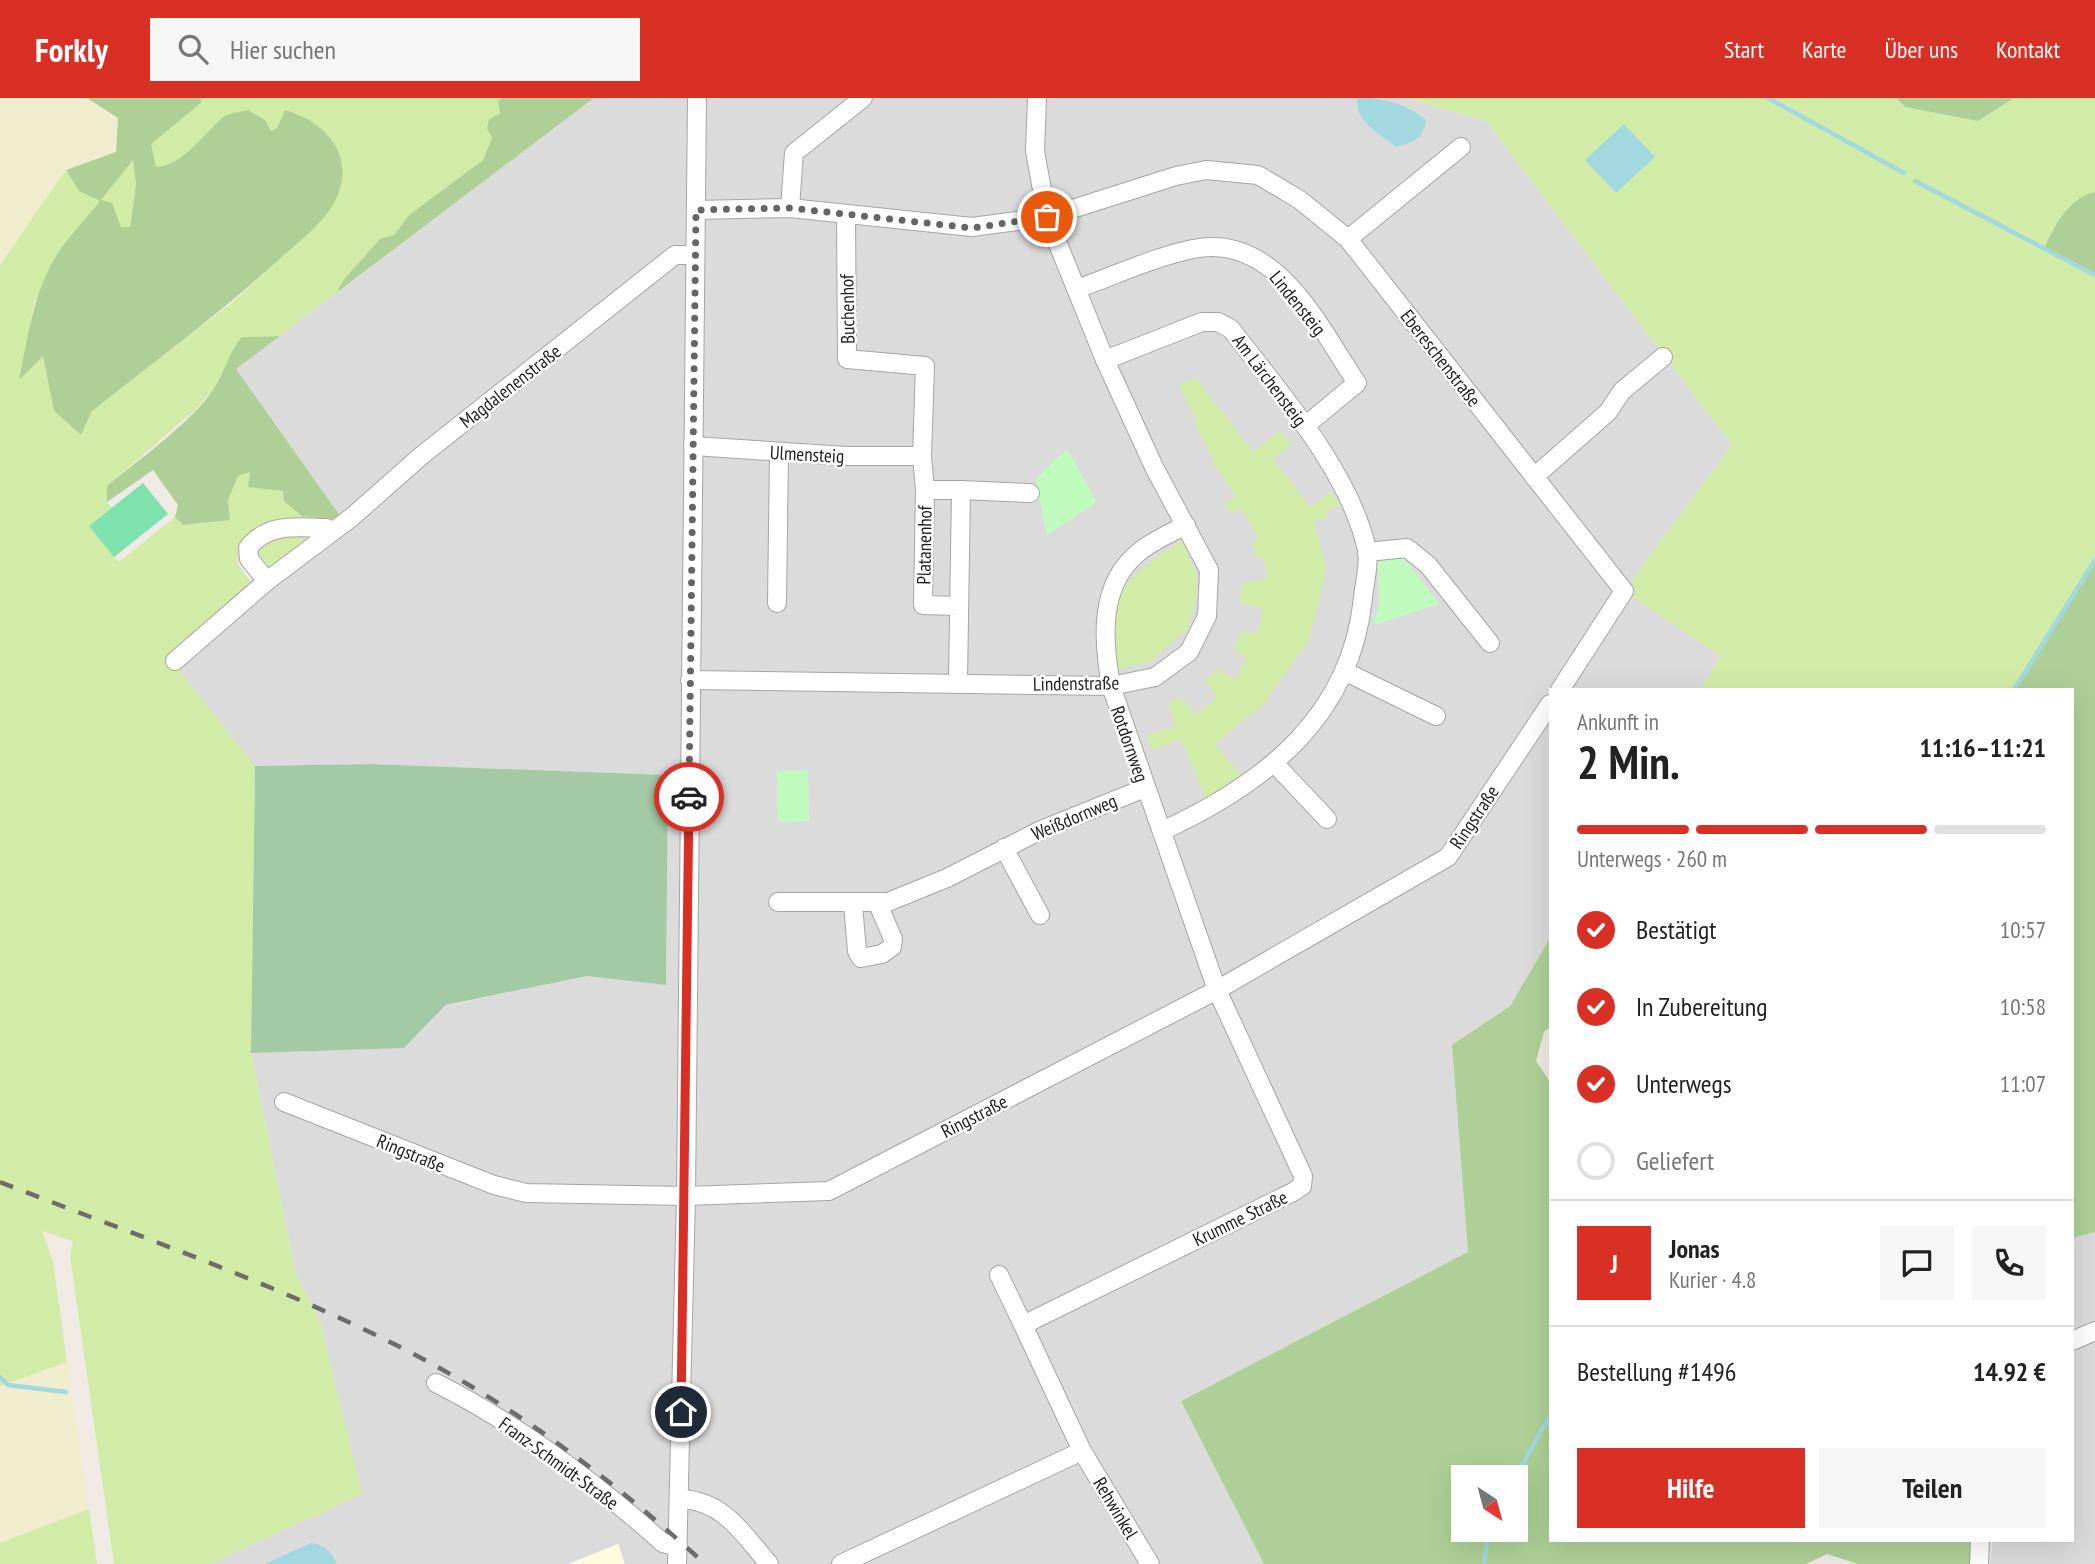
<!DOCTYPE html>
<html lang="de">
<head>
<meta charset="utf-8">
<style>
	:root { --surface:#fff; --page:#f6f6f6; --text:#222; --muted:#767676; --line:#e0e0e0; --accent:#d93025 }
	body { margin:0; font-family:"PT Sans Narrow",sans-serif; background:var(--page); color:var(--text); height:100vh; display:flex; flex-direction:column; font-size:26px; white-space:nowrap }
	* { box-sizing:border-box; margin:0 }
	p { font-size:23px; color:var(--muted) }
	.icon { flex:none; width:38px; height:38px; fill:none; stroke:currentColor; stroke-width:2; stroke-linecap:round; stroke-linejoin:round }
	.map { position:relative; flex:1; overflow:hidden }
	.drawer { position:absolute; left:1549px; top:590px; width:525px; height:854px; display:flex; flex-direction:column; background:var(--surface); border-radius:0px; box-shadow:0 7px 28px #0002 }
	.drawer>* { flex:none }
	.needle { width:46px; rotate:144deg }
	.controls { position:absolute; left:1451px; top:1367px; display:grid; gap:14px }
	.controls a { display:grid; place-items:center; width:77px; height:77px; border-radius:0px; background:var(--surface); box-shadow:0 7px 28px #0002; font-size:35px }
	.pin { position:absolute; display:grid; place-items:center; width:60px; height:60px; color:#fff; margin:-30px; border:4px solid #fff; border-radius:50%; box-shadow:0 2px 7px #0007 }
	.courier { position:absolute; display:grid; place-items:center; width:70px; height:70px; margin:-35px; border:5px solid #d93025; border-radius:50%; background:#fff; color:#222; box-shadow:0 2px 9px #0007 }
	.headline em { font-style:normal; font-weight:600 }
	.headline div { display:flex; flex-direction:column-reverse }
	.headline { display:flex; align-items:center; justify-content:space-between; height:119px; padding:0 28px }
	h1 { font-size:46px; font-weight:600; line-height:52px }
	.bar { display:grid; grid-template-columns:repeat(4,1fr); gap:10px 7px; align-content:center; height:84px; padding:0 28px }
	.bar i { height:9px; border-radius:5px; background:var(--line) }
	.bar .active { background:var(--accent) }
	.bar p { grid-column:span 4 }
	.line { display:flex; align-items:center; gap:18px; padding:0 28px; border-top:2px solid var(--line) }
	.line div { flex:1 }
	.round { display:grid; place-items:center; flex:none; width:74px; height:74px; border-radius:0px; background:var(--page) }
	ol { padding:0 28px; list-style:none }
	li { display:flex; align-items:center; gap:21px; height:77px }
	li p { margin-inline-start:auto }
	li .icon { padding:7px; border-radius:50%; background:var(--accent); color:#fff; stroke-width:4 }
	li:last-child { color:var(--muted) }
	li i { width:38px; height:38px; border:4px solid var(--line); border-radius:50% }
	.button { display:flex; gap:14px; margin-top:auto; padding:14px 28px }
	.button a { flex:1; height:80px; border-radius:0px; background:var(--accent); color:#fff; font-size:28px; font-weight:600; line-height:80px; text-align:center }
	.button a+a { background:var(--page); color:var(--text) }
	header { display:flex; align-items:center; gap:42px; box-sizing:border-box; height:98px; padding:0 35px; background:var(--accent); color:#fff }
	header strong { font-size:33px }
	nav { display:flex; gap:38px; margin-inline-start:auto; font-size:24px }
	.search { width:490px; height:63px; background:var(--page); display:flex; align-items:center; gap:18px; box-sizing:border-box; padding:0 24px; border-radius:0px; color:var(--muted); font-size:26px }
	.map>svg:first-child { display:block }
</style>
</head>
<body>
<header>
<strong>Forkly</strong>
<div class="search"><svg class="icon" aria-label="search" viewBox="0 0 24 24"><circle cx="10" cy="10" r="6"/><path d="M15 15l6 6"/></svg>Hier suchen</div>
<nav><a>Start</a><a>Karte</a><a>Über uns</a><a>Kontakt</a></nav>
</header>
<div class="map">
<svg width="2095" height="1466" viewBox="0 0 2095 1466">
	<rect width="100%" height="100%" fill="#efeae3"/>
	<g fill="#dcdbdb">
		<path d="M 594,0 L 1406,0 L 1486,23 L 1732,347 L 1625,492 L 1721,558 L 1700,591 L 1550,592 L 1550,840 L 1510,908 L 1452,948 L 1468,1154 L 1181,1303 L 1264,1466 L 210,1466 L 361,1396 L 321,1227 L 295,1173 L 251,955 L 404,950 L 446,908 L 587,878 L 666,887 L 668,677 L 371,666 L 255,668 L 169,561 L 341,419 L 236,271 Z"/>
		<path d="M 2095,1134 L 2095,1466 L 1990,1466 L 1993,1442 L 2072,1442 L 2072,1140 Z"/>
	</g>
	<path fill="#fffbdc" d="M 618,1446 L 625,1466 L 568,1466 Z"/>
	<g fill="#efedce">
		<path d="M 0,0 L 87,0 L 118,20 L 116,55 L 66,72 L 0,167 Z"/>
		<path d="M 67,1264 L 89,1411 L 0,1445 L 0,1288 Z"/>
	</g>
	<g fill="#d1eca7">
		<path d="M 200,0 L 502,0 L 498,3 L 501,16 L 487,31 L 492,40 L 483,62 L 409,117 L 394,137 L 380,141 L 345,180 L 336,195 L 280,238 L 261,238 L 196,311 L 107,388 L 107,404 L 112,410 L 90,428 L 119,464 L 175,419 L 183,427 L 209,425 L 228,402 L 238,377 L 250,374 L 249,388 L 284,393 L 284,403 L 312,419 L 337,422 L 332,427 C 286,422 259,415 237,465 L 253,488 L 170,561 L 255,668 L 251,955 L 295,1173 L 321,1227 L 362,1396 L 210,1466 L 114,1466 L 70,1158 L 73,1143 L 42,1133 L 53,1163 L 67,1264 L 0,1288 L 0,167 L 66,72 L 79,93 L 133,61 L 136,87 L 130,129 L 121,129 L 35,203 L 19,280 L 43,257 L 54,313 L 81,337 L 92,313 L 234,203 L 319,125 L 334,44 C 319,27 307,18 285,12 L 277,30 L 271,33 L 224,18 C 207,37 182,67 156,70 L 150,46 L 202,4 Z"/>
		<path d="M 1406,0 L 1896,0 L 1905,9 L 1978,23 L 2014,0 L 2095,0 L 2095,462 L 2014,591 L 1700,591 L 1721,558 L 1624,493 L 1732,347 L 1486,23 Z"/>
		<path d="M 1195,279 L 1253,354 L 1280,333 L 1291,347 L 1273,361 L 1310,409 L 1331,394 L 1340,408 L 1329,411 L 1328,418 L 1314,423 L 1326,471 L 1309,542 L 1264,606 L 1215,646 L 1245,683 L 1209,709 L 1181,641 L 1151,652 L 1146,637 L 1176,628 L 1168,604 L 1181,599 L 1195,617 L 1217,600 L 1205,582 L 1218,572 L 1235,581 L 1247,561 L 1233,551 L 1242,533 L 1257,536 L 1263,511 L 1240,505 L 1242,485 L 1267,481 L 1264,459 L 1255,460 L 1252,446 L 1258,442 L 1243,411 L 1230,415 L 1224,406 L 1236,398 L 1211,362 L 1214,361 L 1194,325 L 1197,323 L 1179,288 Z"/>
		<path d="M 293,433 L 316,439 L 278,468 L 266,472 L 254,458 L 260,442 Z"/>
		<path d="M 1183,443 L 1196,476 L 1196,504 L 1186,533 L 1151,563 L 1117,571 C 1101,503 1125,475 1183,443 Z"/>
		<path d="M 89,1411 L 97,1466 L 0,1466 L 0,1445 Z"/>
	</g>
	<g fill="#aed096" fill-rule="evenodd">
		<path d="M 87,0 L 200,0 L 202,4 L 151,46 L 156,69 C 184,67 202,37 222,20 C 228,15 240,14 248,12 L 265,22 L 271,33 L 277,30 L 285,12 C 322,22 353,53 339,94 C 330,120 303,140 283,158 C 223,213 157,262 92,313 L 81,337 L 54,313 L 43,258 L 19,282 C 28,237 34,192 59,153 C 71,136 87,120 100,103 L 79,93 L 66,72 L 116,54 L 118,20 ZM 133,62 L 136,87 L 130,129 L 121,129 L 112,105 L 101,102 Z"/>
		<path d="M 502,0 L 594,0 L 336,195 L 345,180 L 380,141 L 394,137 L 409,117 L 483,62 L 492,40 L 487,31 L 489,21 L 500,16 L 498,3 Z"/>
		<path d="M 1896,0 L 2014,0 L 1978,23 L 1905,9 Z"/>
		<path d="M 2095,94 L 2095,177 L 2044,150 C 2054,129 2069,99 2095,94 Z"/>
		<path d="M 280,238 L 236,271 L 341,419 L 337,422 L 302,418 L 284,403 L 283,393 L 248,389 L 250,374 L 238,378 L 228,402 L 230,422 L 183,427 L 175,419 L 178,407 L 153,372 L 107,404 L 107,388 C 138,362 192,324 213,292 C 225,275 228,254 242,239 Z"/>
		<path d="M 2095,462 L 2095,1134 L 2072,1140 L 2072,592 L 2014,591 Z"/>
		<path d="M 1550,840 L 1550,929 L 1544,934 L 1536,963 L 1550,984 L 1550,1442 L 1971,1442 L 1970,1466 L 1858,1466 L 1827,1456 L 1806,1466 L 1264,1466 L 1181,1303 L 1468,1154 L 1452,947 L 1510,908 ZM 1463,1379 L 1516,1379 L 1516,1432 L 1463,1432 Z"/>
	</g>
	<path fill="#a3c9a5" d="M 371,666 L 668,677 L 666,887 L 587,878 L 446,907 L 404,950 L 251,955 L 255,668 Z"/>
	<g fill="#c0fbbe">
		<path d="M 1067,351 L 1097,404 L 1047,437 L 1035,382 Z"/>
		<path d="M 1402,458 L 1439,506 L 1374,527 L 1379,507 L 1378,464 Z"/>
		<path d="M 808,672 L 809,723 L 778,724 L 777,673 Z"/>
	</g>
	<path fill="#7ee2af" d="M 143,385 L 168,416 L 114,459 L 89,428 Z"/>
	<g fill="#a2d8df">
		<path d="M 1358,0 C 1383,0 1406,5 1426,22 C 1423,42 1413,44 1396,49 C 1381,37 1352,21 1358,0 Z"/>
		<path d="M 1624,26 L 1655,59 L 1616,95 L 1585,62 Z"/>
		<path d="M 311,1445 C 324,1446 332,1454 337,1466 L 265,1466 Z"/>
	</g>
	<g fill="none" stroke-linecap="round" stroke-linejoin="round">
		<g stroke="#a2d8df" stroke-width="4.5">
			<path d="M 1768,0 L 1904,75"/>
			<path d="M 1915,83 L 2095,177"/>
			<path d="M 2014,592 L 2095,462"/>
			<path d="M 0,1279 L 8,1287 L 66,1294"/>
			<path d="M 1515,1379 L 1550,1318"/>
			<path d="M 1484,1466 L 1489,1432"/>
		</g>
		<g stroke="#a5a5a5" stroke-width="20">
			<g id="minor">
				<path d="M 790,110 L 794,55 L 863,0"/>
				<path d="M 696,112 L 790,110 L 972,129 L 1047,119 L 1176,78 L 1206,72 L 1258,77 L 1300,102 L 1348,141 L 1624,493 L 1560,592"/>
				<path d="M 846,117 L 847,261 L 925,268 L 922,358 L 925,392"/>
				<path d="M 1348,141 L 1461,49"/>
				<path d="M 1076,191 C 1114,178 1154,159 1193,151 C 1276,134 1319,229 1357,285 L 1305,328"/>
				<path d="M 1105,262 L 1202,224 L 1218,224 L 1231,231 C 1279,294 1350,373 1367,452 C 1370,466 1364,486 1363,500 C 1351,619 1264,686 1162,733"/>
				<path d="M 693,348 L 846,358 L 922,358"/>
				<path d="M 1534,379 L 1608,314 L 1622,293 L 1663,259"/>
				<path d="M 961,392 L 1030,395"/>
				<path d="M 1367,454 L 1407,450 L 1428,467 L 1490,545"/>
				<path d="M 267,483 L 249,461 L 248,450 C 267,425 297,429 326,430 L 331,433"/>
				<path d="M 777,505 L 779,355"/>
				<path d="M 175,563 L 267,483 L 352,419 L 421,358 L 675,157 L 695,157"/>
				<path d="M 1346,574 L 1436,618"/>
				<path d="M 690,582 L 1111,588 L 1155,579 L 1189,554 L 1207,518 L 1209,472 L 1154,369 L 1105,262 L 1047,119 L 1035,53 L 1037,0"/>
				<path d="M 958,584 L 961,392 L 925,392 L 923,507 L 959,508"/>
				<path d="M 1274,665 L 1327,721"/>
				<path d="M 1004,750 L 1040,817"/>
				<path d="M 778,804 L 888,804 L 947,780 L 1041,732 L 1145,690"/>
				<path d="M 853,807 L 857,853 L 861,860 L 882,856 L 892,849 L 893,841 L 878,806"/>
				<path d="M 284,1004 L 494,1087 L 526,1095 L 686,1098 L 829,1093 L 1217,892 L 1448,759 L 1550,606"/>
				<path d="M 999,1177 L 1023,1227"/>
				<path d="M 2072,1243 L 2095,1233"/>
				<path d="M 436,1285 C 519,1327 594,1383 663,1445 L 678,1449"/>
				<path d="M 681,1401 C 724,1403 743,1436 769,1466"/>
				<path d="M 677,1466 L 686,1098 L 697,0"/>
				<path d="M 841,1466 L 1082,1353"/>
				<path d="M 1150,1466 L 1082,1353 L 1023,1227 L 1293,1094 L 1302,1088 L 1303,1078 L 1217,892 L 1111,588 C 1103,543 1098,487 1139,454 C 1152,443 1171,435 1186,427"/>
				<path d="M 1979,1466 L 1980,1442"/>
			</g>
		</g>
		<use href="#minor" stroke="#fff" stroke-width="18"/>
		<path stroke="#6c6c6c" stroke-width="4.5" stroke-dasharray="14 14" stroke-linecap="butt" d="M 0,1084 C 132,1136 269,1183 396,1247 C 510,1304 611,1380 705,1466"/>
	</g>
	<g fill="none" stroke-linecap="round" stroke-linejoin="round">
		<path stroke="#676563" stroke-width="7" stroke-dasharray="0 12.6" d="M 689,699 L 696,112 L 790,110 L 972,130 L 1047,119"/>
		<path stroke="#d93025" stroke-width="9" d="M 681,1314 L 689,699"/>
	</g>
	<g text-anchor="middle" stroke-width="5" stroke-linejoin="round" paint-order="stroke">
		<g font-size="19" fill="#1e1e1e" stroke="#fff">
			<text transform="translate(1298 205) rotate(51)" y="7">Lindensteig</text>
			<text transform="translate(847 211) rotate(-91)" y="7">Buchenhof</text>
			<text transform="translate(1441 260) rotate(52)" y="7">Ebereschenstraße</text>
			<text transform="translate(1270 282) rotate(53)" y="7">Am Lärchensteig</text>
			<text transform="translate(510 288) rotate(-38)" y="7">Magdalenenstraße</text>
			<text transform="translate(807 356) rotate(3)" y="7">Ulmensteig</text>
			<text transform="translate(924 447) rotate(-89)" y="7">Platanenhof</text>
			<text transform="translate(1076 585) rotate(-1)" y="7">Lindenstraße</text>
			<text transform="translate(1130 646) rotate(71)" y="7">Rotdornweg</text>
			<text transform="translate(1074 719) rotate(-23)" y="7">Weißdornweg</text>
			<text transform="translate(1474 719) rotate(-56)" y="7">Ringstraße</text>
			<text transform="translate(974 1018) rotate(-27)" y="7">Ringstraße</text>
			<text transform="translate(411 1055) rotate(22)" y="7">Ringstraße</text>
			<text transform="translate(1240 1120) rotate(-26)" y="7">Krumme Straße</text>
			<text transform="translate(559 1365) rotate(36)" y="7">Franz-Schmidt-Straße</text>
			<text transform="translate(1116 1410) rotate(59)" y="7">Rehwinkel</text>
		</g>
	</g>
</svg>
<div class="controls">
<a><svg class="needle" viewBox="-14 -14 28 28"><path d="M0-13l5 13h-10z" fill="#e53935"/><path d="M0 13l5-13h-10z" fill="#767676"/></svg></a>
</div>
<div class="pin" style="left:1047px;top:119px;background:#ea580c"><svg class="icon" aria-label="bag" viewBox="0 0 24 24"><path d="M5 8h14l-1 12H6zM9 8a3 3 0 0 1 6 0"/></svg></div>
<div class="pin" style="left:681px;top:1314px;background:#1f2937"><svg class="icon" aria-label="home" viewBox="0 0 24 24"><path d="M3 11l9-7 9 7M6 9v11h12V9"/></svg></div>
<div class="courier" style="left:689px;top:699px"><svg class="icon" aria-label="car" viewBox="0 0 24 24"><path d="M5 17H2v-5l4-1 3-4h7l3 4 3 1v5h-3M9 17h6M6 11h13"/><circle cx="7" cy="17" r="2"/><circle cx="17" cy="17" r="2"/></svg></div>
<section class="drawer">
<div class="headline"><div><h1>2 Min.</h1><p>Ankunft in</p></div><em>11:16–11:21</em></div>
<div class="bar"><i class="active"></i><i class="active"></i><i class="active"></i><i></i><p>Unterwegs · 260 m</p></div>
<ol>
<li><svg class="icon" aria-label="check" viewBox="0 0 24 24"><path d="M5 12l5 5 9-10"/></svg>Bestätigt<p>10:57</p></li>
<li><svg class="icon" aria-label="check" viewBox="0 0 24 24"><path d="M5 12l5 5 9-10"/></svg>In Zubereitung<p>10:58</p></li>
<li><svg class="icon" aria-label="check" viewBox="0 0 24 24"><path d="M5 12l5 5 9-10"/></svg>Unterwegs<p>11:07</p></li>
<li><i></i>Geliefert</li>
</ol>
<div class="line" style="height:126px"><b class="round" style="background:var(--accent);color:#fff">J</b><div><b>Jonas</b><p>Kurier · 4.8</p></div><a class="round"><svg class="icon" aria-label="chat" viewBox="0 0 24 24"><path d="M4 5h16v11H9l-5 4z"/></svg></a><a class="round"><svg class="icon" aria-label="phone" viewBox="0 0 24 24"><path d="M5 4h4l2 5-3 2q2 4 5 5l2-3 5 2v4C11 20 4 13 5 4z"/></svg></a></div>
<div class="line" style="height:91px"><div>Bestellung #1496</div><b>14.92 €</b></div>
<div class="button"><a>Hilfe</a><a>Teilen</a></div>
</section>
</div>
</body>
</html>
